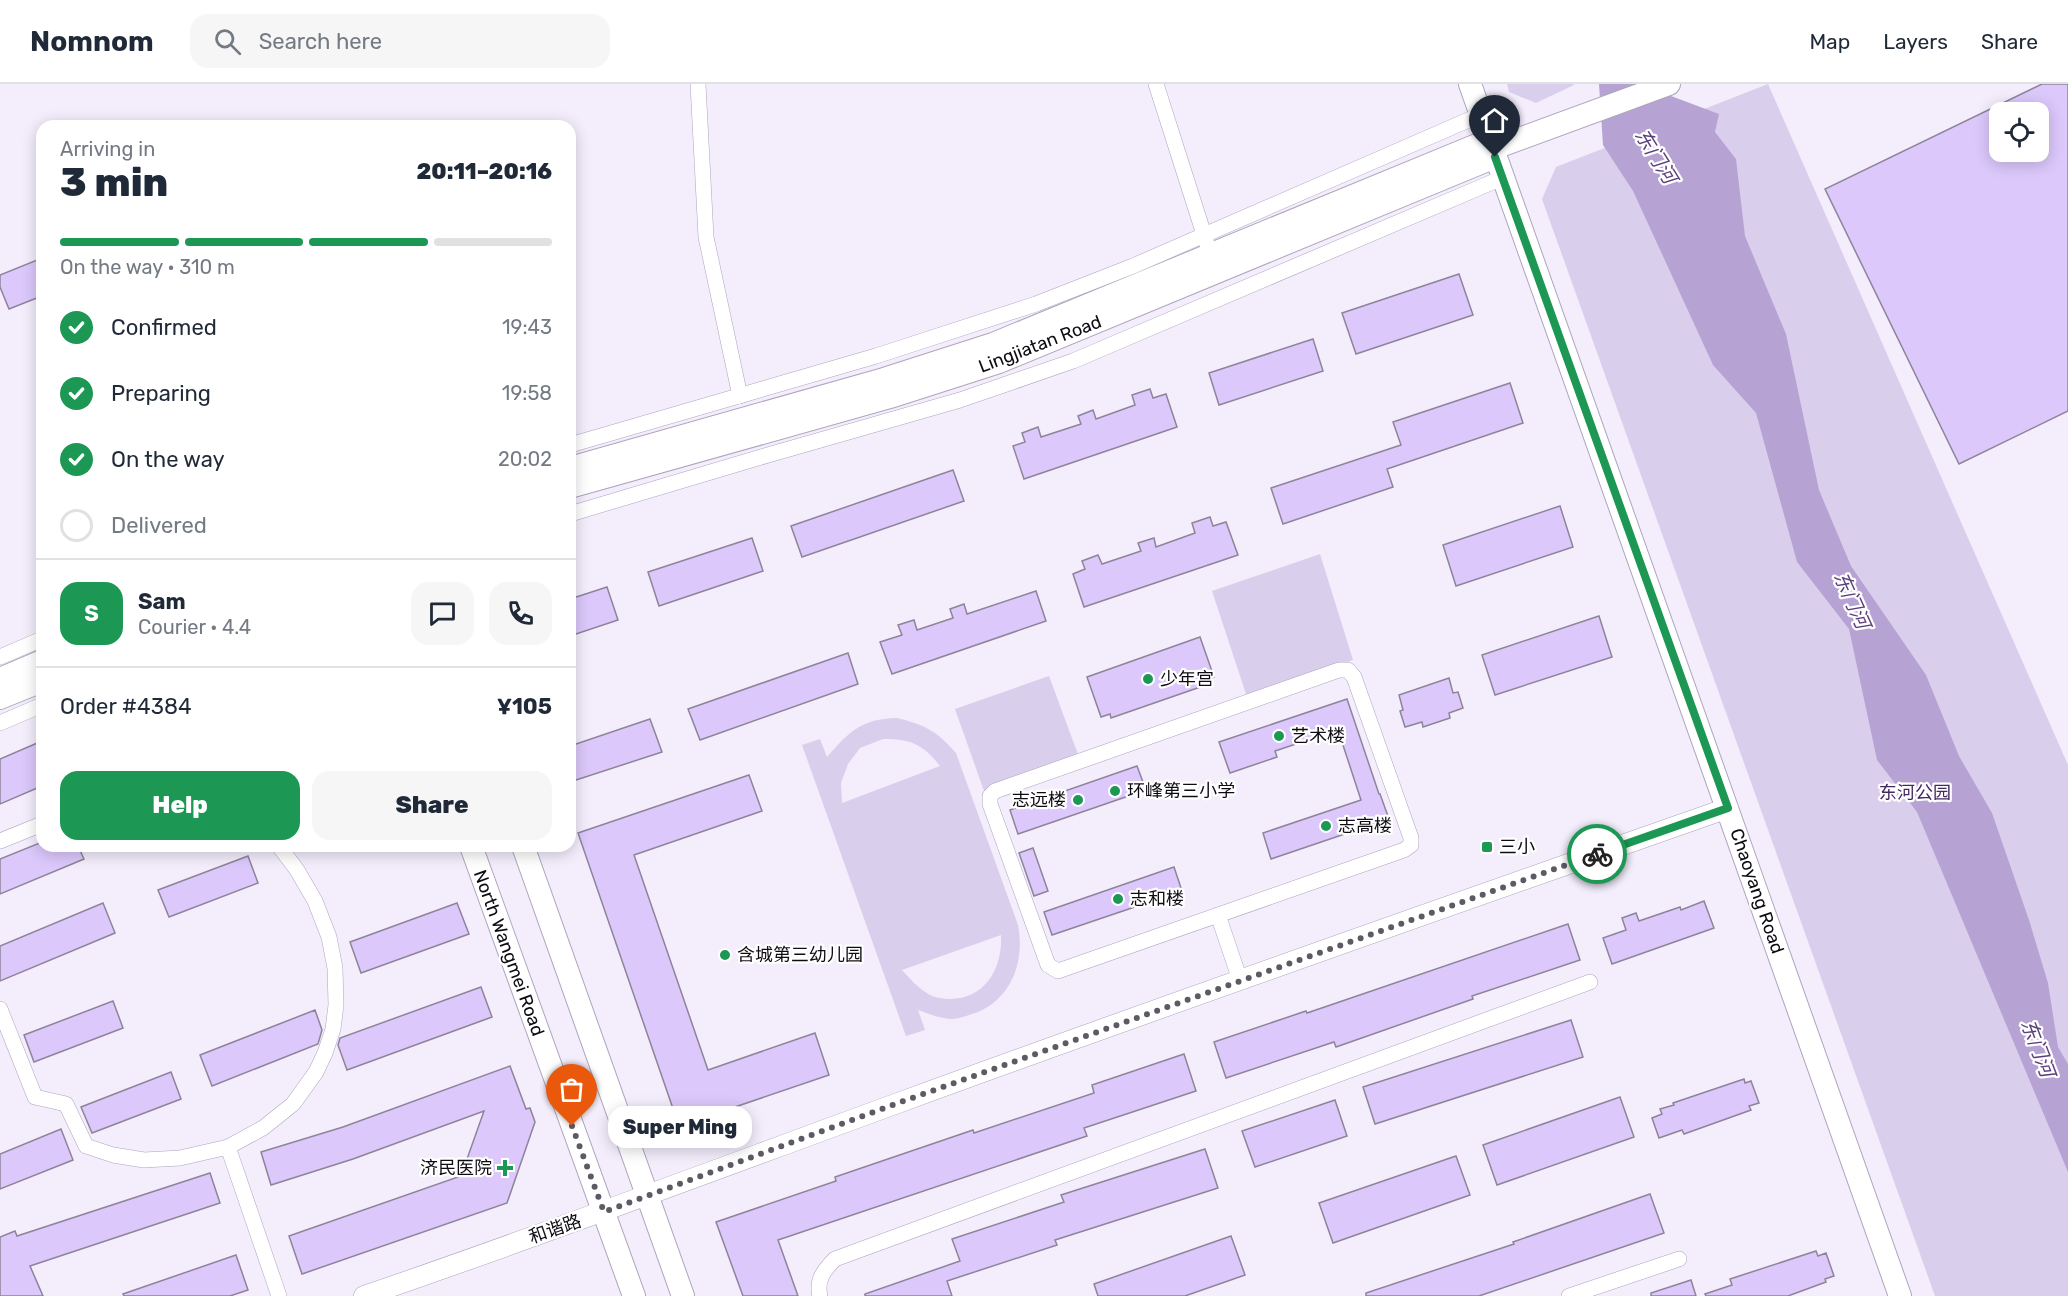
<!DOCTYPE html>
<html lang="en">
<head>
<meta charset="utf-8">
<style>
	:root { --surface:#fff; --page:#f6f6f7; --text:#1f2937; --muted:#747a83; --line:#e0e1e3; --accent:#1c9754 }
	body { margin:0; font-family:Rubik,"Noto Sans SC",sans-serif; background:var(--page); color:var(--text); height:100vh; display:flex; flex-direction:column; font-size:22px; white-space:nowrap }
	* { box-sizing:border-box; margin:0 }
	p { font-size:20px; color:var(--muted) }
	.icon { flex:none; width:33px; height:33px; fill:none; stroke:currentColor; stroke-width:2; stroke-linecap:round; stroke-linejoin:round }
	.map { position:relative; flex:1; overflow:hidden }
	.panel { position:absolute; left:36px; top:36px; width:540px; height:732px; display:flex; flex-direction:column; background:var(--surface); border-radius:18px; box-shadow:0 3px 15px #0003 }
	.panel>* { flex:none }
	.buttons { position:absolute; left:1989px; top:18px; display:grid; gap:12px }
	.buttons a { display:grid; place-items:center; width:60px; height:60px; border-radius:12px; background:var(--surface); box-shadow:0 3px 15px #0003; font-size:30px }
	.pin { position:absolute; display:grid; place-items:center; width:51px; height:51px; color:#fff; margin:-62px -26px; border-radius:50% 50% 50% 0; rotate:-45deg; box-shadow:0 0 6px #0007 }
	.pin .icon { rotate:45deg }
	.courier { position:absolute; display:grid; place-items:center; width:60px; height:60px; margin:-30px; border:4px solid #1c9754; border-radius:50%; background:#fff; color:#222; box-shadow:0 2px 8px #0007 }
	.bubble { position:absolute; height:42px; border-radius:18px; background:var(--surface); box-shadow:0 3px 15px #0003; font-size:20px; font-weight:800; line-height:42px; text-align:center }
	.head em { font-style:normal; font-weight:800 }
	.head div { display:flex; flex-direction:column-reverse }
	.head { display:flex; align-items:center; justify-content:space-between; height:102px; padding:0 24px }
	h1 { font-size:39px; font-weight:800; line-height:45px }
	.bar { display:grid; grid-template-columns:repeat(4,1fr); gap:9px 6px; align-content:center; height:72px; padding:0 24px }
	.bar i { height:8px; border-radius:4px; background:var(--line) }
	.bar .selected { background:var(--accent) }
	.bar p { grid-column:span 4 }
	.line { display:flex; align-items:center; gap:15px; padding:0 24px; border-top:2px solid var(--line) }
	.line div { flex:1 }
	.round { display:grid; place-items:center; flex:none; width:63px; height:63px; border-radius:18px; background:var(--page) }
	ol { padding:0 24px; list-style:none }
	li { display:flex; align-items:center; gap:18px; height:66px }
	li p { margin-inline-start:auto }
	li .icon { padding:6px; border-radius:50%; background:var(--accent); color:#fff; stroke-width:4 }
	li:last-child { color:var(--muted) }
	li i { width:33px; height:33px; border:3px solid var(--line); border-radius:50% }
	.action { display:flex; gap:12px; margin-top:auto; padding:12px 24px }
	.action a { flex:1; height:69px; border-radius:18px; background:var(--accent); color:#fff; font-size:24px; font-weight:800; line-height:69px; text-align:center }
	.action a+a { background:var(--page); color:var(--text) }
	header { display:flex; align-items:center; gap:36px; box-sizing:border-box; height:84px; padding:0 30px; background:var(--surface); border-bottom:2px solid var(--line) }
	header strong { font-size:28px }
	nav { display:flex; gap:33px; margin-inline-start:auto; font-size:21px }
	.search { width:420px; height:54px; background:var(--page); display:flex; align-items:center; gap:15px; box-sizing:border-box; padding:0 21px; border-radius:18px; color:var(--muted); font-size:22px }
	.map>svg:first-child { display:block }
</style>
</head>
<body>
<header>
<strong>Nomnom</strong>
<div class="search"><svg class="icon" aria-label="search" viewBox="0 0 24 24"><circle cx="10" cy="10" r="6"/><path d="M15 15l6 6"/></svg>Search here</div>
<nav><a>Map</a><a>Layers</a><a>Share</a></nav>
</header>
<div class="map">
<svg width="2068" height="1212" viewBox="0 0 2068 1212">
	<rect width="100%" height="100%" fill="#f3edfc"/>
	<g fill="#daceed" fill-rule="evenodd">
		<path d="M 1507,0 L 1573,0 L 1574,1 L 1536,19 L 1509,8 Z"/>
		<path d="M 1768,0 L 2068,681 L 2068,1212 L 1935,1212 L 1542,115 L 1556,83 Z"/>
		<path d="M 1320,470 L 1353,576 L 1247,613 L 1212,507 Z"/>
		<path d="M 1049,592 L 1079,673 L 984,707 L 955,625 Z"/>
		<path d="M 897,634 C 925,641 937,647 956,669 L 1018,841 C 1025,877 1012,913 978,928 C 969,931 959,935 950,935 C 939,934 929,930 918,926 L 925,946 L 906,952 L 802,661 L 820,655 L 827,673 C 850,647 861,635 897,634 ZM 883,655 C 911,655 923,660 940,682 L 842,719 L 841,699 L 848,680 L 860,664 ZM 1001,851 C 1003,889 980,921 939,914 C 924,911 912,897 902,886 Z"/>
	</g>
	<path fill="#b6a3d3" d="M 1599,0 L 1639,0 L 1719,30 L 1715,48 L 1736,75 L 1745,152 L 1786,250 L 1819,406 L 1851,482 L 1926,591 L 1959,672 L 1992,729 L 2029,836 L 2048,899 L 2058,963 L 2068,980 L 2068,1088 L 1917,728 L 1877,676 L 1849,545 L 1797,478 L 1756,329 L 1713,281 L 1633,107 L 1603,61 Z"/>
	<g fill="#dcc8fb" stroke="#8d849a" stroke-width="1.5" fill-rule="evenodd">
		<path d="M 2042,0 L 2068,0 L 2068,327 L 1959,380 L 1825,105 ZM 2000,28 L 2038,28 L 2038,68 L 2000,68 Z"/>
		<path d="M 42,174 L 42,212 L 9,225 L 0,203 L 0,191 Z"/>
		<path d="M 1459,190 L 1473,231 L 1356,270 L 1342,229 Z"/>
		<path d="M 1313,255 L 1323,287 L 1219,321 L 1209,289 Z"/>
		<path d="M 1510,299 L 1523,339 L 1387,385 L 1393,403 L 1283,440 L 1271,404 L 1401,361 L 1393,338 Z"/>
		<path d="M 1150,305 L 1153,314 L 1166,310 L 1177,343 L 1024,395 L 1013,362 L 1025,358 L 1022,349 L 1038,343 L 1041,353 L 1081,340 L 1078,332 L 1093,326 L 1096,335 L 1135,321 L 1132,311 Z"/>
		<path d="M 953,386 L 964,417 L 802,473 L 791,442 Z"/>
		<path d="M 1560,422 L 1573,463 L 1456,502 L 1443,461 Z"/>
		<path d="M 1210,433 L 1213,442 L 1226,438 L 1238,471 L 1084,523 L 1073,490 L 1085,485 L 1082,477 L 1098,471 L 1102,480 L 1141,467 L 1138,459 L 1154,454 L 1156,463 L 1195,449 L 1192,439 Z"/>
		<path d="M 752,454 L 763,487 L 659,522 L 648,488 Z"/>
		<path d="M 607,503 L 618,536 L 570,552 L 570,515 Z"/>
		<path d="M 1036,507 L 1046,537 L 892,590 L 880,558 L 902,551 L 898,541 L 914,536 L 917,546 L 953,534 L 950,525 L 964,520 L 967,530 Z"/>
		<path d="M 1599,532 L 1612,573 L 1495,611 L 1482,571 Z"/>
		<path d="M 1200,553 L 1214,593 L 1204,597 L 1206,601 L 1111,634 L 1110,630 L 1101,633 L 1087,593 Z"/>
		<path d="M 848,569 L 858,600 L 700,656 L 688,625 Z"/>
		<path d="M 1449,594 L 1453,609 L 1458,608 L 1463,624 L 1449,629 L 1450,634 L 1423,643 L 1422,638 L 1405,643 L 1400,627 L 1403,626 L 1399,611 Z"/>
		<path d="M 1347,615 L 1379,710 L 1380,710 L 1389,735 L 1271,775 L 1263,749 L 1361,716 L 1338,646 L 1275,667 L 1277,673 L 1230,689 L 1219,658 Z"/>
		<path d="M 650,635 L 662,668 L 570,698 L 570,662 Z"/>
		<path d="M 42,657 L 42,702 L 0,720 L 0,675 Z"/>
		<path d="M 1137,682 L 1146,706 L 1018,750 L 1010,726 Z"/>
		<path d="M 749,691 L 762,727 L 634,771 L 708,986 L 815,949 L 829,991 L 679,1042 L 578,749 Z"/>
		<path d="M 42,758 L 42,762 L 78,762 L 84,775 L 0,810 L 0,775 Z"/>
		<path d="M 1033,764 L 1048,807 L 1034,812 L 1019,769 Z"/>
		<path d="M 248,772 L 258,799 L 169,833 L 158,806 Z"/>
		<path d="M 1174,783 L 1182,807 L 1052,851 L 1044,828 Z"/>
		<path d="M 1704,817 L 1714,844 L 1612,880 L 1603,854 L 1626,846 L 1622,834 L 1636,829 L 1639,837 L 1680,823 L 1681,826 Z"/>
		<path d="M 103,819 L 115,849 L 0,897 L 0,862 Z"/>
		<path d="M 457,819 L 469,850 L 361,889 L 350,858 Z"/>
		<path d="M 1568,840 L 1580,876 L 1472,912 L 1473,915 L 1336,963 L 1334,958 L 1226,994 L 1214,958 L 1306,927 L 1307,929 Z"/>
		<path d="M 481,903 L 492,933 L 347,986 L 338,961 L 340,954 Z"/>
		<path d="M 113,917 L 123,944 L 34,978 L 24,951 Z"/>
		<path d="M 315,926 L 322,946 L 318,960 L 212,1002 L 200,971 Z"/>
		<path d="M 1571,936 L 1583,973 L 1375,1040 L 1363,1003 Z"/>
		<path d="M 1184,970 L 1196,1007 L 1084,1044 L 1087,1052 L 778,1156 L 798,1212 L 743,1212 L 716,1138 L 836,1097 L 835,1093 L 973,1046 L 974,1049 L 1094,1009 L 1092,1001 Z"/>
		<path d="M 510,982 L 526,1025 L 530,1024 L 535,1038 L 507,1119 L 302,1190 L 289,1152 L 461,1092 L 484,1027 L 353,1075 L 271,1101 L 261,1068 L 343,1043 Z"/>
		<path d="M 171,988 L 181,1015 L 92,1049 L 81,1023 Z"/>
		<path d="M 1744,995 L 1745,999 L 1751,997 L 1759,1019 L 1749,1022 L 1751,1026 L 1684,1050 L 1682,1046 L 1659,1054 L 1652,1034 L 1662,1030 L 1660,1025 L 1674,1021 L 1673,1019 Z"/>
		<path d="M 1620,1013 L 1634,1053 L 1497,1101 L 1483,1061 Z"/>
		<path d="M 1335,1016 L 1347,1052 L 1255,1083 L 1242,1047 Z"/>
		<path d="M 61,1045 L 73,1076 L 0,1105 L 0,1070 Z"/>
		<path d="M 1205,1065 L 1218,1104 L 1055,1156 L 1057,1161 L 947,1197 L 952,1212 L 865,1212 L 865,1210 L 960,1177 L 952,1155 L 1064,1118 L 1061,1111 Z"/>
		<path d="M 1456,1072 L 1470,1111 L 1333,1159 L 1319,1119 Z"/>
		<path d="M 210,1089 L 220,1119 L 30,1182 L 43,1212 L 0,1212 L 0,1153 L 15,1147 L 17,1152 Z"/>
		<path d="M 1650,1110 L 1664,1149 L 1479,1212 L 1366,1212 L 1366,1209 L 1514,1160 L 1513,1158 Z"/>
		<path d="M 1231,1152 L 1245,1191 L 1185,1212 L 1098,1212 L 1094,1200 Z"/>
		<path d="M 1816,1167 L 1818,1172 L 1826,1169 L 1834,1192 L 1825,1195 L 1826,1198 L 1788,1212 L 1706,1212 L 1705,1210 L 1732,1201 L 1730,1195 Z"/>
		<path d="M 236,1171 L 248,1206 L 230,1212 L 124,1212 L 123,1210 Z"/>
		<path d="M 1691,1196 L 1696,1212 L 1651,1212 L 1651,1209 Z"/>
	</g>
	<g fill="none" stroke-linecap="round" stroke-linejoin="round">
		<g stroke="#aea5bc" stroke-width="16">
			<g id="minor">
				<path d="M 698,0 L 706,153 L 740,312"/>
				<path d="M 1156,0 L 1207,160"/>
				<path d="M 570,361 L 876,272 L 1036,220 L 1133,182 L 1480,31"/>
				<path d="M 570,430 L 768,371 L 960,316 L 1073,277 L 1502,94"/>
				<path d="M 0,573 L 42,555"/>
				<path d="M 1339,586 L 1348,586 L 1354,593 L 1411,754 L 1411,761 L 1404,766 L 1058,887 L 1048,881 L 990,720 L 990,712 L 995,707 Z"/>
				<path d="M 0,639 L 42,621"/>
				<path d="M 0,757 L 42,740"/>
				<path d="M 1218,831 L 1240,896"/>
				<path d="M 0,925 L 35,1013 L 66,1020 L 86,1062 L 113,1071 L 144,1076 L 180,1074 L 228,1063 L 263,1044 L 293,1020 L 316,988 L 325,969 L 333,945 L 336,921 L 335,884 L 329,853 L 315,817 L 297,786 L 279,762"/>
				<path d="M 228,1063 L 279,1212"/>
				<path d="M 820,1212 C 816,1196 824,1186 835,1175 L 1590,898"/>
				<path d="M 1569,1212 L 1679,1175"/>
			</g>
		</g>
		<g stroke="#aea5bc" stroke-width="21">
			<path id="tertiary" d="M 364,1212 C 543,1151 720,1084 898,1019 C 1174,918 1451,821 1728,724"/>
		</g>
		<g stroke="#aea5bc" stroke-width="24">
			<g id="secondary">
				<path d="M 1470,0 L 1900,1212"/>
				<path d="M 1492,65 L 1669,0"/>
				<path d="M 570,384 L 884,295 L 993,260 L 1489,56"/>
				<path d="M 570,403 L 890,313 L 999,278 L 1495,73"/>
				<path d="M 0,595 L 42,577"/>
				<path d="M 0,614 L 42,597"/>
				<path d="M 471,762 L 634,1212"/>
				<path d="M 523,762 L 683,1212"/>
			</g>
		</g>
		<use href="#minor" stroke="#fff" stroke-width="15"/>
		<use href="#tertiary" stroke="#fff" stroke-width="20"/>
		<use href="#secondary" stroke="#fff" stroke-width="22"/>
	</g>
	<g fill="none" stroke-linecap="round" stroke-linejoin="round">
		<path stroke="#5e5a64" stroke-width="6" stroke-dasharray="0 10.8" d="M 572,1042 L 604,1128 L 898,1019 L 1597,770"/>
		<path stroke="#1c9754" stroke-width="8" d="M 1495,73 L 1728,724 L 1597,770"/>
	</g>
	<g fill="#1c9754" stroke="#fff" stroke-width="2">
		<circle cx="1148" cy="595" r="6"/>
		<circle cx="1279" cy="652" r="6"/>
		<circle cx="1115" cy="707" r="6"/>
		<circle cx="1078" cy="716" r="6"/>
		<circle cx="1326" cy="742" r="6"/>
		<rect x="1481" y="757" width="12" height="12" rx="3"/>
		<circle cx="1118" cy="815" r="6"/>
		<circle cx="725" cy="871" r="6"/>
		<path d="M502 1075h6v6h6v6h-6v6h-6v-6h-6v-6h6z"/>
	</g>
	<g text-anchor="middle" stroke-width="4.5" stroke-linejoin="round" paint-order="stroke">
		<g font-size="18" fill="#0e0b12" stroke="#fff">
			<text transform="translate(1040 260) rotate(-21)" y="6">Lingjiatan Road</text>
			<text transform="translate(1757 807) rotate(71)" y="6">Chaoyang Road</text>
			<text transform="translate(509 869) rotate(70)" y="6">North Wangmei Road</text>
			<text transform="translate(555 1145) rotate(-19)" y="6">和谐路</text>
		</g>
		<g font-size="18" fill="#0e0b12" stroke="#fff" text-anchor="start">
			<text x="1160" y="601">少年宫</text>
			<text x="1291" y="658">艺术楼</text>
			<text x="1127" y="713">环峰第三小学</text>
			<text x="1066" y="722" text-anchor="end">志远楼</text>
			<text x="1338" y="748">志高楼</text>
			<text x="1499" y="769">三小</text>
			<text x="1130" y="821">志和楼</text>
			<text x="737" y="877">含城第三幼儿园</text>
			<text x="492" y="1090" text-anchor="end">济民医院</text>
		</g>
		<g font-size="18" fill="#442863" stroke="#fff">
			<text x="1915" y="715">东河公园</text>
		</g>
		<g font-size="20" font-style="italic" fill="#5c407d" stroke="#fff">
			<text transform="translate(1656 72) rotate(58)" y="7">东门河</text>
			<text transform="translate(1852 516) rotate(66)" y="7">东门河</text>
			<text transform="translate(2038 964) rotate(69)" y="7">东门河</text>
		</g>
	</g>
</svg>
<div class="buttons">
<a><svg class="icon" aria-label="locate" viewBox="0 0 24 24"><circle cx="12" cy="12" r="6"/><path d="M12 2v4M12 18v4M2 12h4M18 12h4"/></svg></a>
</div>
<div class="pin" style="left:572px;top:1042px;background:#ea580c"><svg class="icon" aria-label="bag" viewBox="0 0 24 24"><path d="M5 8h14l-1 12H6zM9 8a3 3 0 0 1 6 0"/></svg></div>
<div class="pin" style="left:1495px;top:73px;background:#1f2937"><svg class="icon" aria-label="home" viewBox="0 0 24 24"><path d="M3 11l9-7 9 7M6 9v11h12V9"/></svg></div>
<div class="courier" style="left:1597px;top:770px"><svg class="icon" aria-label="bike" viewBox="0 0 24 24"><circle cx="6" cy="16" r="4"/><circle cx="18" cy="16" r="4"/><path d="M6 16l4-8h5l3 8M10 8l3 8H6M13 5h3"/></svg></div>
<div class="bubble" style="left:608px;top:1022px;width:144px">Super Ming</div>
<section class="panel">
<div class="head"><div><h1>3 min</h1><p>Arriving in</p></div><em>20:11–20:16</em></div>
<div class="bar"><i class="selected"></i><i class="selected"></i><i class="selected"></i><i></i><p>On the way · 310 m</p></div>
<ol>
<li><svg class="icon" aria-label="check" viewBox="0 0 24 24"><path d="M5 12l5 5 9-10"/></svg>Confirmed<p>19:43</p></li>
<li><svg class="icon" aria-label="check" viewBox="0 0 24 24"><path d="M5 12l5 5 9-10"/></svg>Preparing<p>19:58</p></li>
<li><svg class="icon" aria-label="check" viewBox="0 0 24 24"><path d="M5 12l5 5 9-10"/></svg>On the way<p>20:02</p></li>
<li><i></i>Delivered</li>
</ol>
<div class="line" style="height:108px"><b class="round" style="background:var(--accent);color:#fff">S</b><div><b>Sam</b><p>Courier · 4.4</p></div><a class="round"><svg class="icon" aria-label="chat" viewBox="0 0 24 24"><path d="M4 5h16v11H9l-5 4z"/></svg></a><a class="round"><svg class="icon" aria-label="phone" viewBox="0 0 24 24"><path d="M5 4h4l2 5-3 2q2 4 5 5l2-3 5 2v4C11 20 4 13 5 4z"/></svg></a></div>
<div class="line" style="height:78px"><div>Order #4384</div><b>¥105</b></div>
<div class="action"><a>Help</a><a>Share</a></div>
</section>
</div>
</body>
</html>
